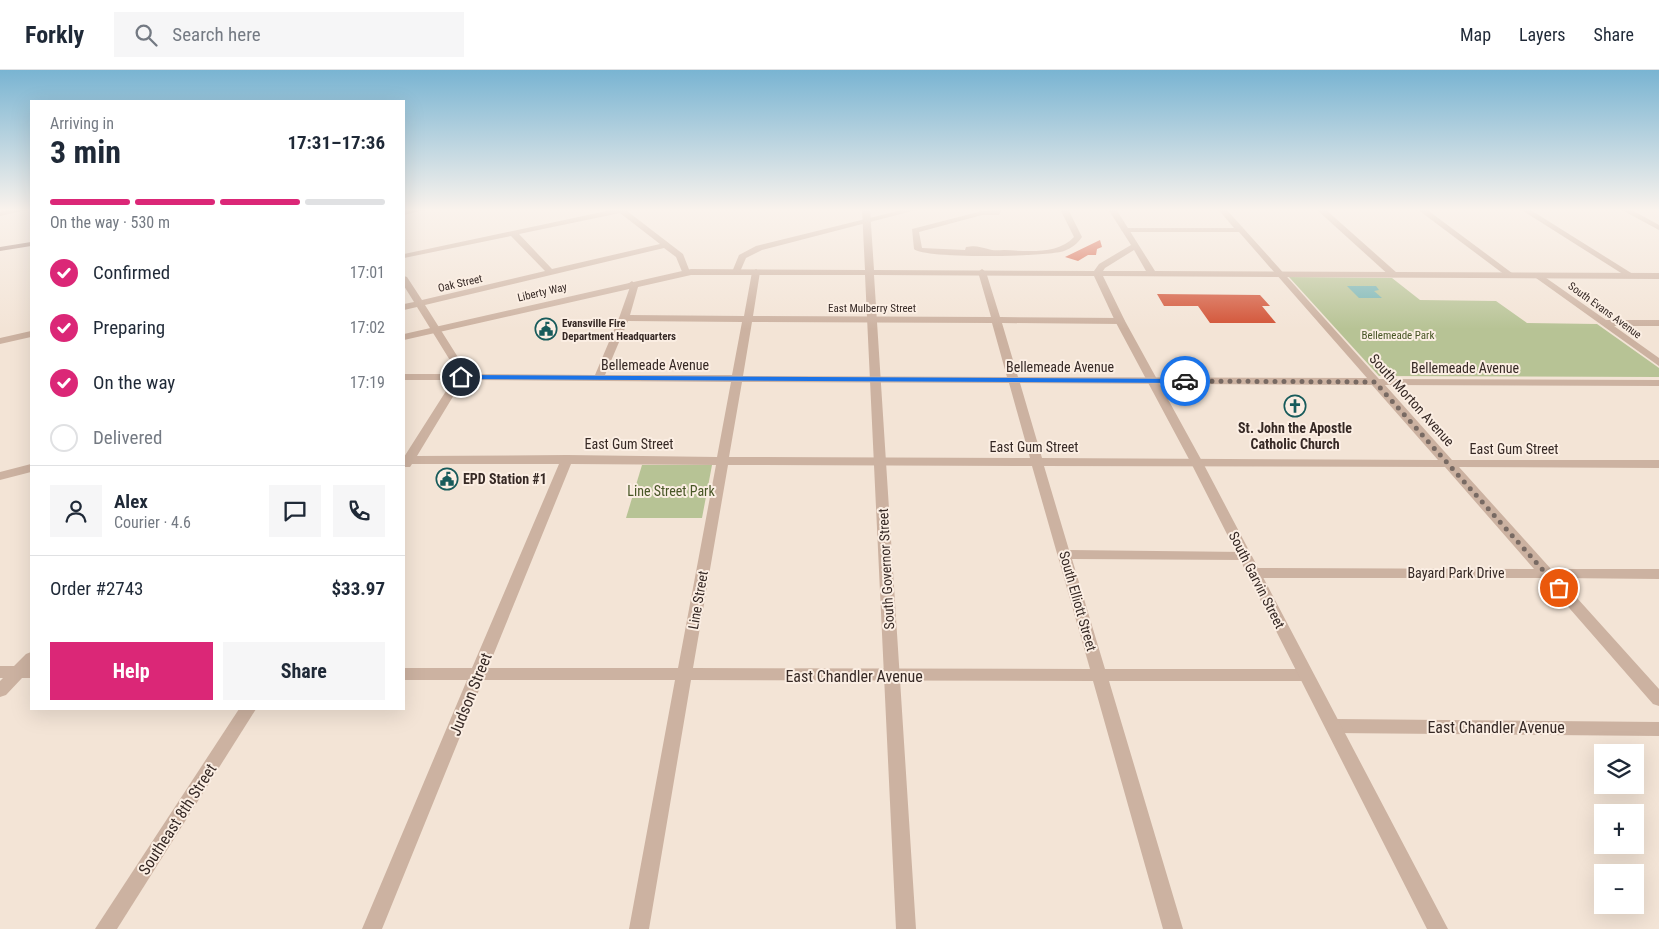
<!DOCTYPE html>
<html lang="en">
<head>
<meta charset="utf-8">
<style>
	:root { --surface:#fff; --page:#f6f6f7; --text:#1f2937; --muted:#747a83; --line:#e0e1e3; --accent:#db2777 }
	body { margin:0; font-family:"Roboto Condensed",sans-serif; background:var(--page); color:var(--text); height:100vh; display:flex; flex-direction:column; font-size:19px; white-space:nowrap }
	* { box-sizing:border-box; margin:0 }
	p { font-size:16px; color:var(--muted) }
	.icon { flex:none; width:28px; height:28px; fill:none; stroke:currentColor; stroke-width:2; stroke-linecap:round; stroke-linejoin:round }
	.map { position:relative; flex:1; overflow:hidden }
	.details { position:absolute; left:30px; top:30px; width:375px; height:610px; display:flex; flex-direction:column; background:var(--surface); border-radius:0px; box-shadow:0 5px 20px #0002 }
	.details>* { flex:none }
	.buttons { position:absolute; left:1594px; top:674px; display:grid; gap:10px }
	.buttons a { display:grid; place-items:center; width:50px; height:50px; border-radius:0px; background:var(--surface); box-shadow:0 5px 20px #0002; font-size:25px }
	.pin { position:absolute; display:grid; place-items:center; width:42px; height:42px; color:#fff; margin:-21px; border:2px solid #fff; border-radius:50%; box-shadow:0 1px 5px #0007 }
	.courier { position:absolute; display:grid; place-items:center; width:50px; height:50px; margin:-25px; border:4px solid #1a73e8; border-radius:50%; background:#fff; color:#222; box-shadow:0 1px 6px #0007 }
	.head em { font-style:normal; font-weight:700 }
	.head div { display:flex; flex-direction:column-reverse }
	.head { display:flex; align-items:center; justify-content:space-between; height:85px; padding:0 20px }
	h1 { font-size:32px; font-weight:700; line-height:38px }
	.bar { display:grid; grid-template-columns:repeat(4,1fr); gap:8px 5px; align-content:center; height:60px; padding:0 20px }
	.bar i { height:6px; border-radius:4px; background:var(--line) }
	.bar .selected { background:var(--accent) }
	.bar p { grid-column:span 4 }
	.line { display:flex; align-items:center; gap:12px; padding:0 20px; border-top:1px solid var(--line) }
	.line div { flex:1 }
	.round { display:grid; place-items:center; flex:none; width:52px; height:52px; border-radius:0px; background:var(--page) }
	ol { padding:0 20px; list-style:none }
	li { display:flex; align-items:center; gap:15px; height:55px }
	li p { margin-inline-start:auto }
	li .icon { padding:5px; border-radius:50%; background:var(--accent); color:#fff; stroke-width:4 }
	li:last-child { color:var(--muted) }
	li i { width:28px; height:28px; border:2px solid var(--line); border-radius:50% }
	.primary-button { display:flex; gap:10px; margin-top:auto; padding:10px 20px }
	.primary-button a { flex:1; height:58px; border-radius:0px; background:var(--accent); color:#fff; font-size:20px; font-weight:700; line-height:58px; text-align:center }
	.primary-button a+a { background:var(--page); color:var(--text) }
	header { display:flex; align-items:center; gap:30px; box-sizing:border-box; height:70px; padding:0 25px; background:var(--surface); border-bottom:1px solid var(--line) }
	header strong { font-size:24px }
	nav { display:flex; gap:28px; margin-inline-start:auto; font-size:18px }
	.search { width:350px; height:45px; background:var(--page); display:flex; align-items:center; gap:12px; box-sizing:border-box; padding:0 18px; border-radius:0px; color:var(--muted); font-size:19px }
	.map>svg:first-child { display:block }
</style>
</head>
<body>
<header>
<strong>Forkly</strong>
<div class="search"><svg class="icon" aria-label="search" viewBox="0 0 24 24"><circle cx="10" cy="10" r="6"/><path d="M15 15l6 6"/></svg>Search here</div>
<nav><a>Map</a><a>Layers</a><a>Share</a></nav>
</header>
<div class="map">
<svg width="1659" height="859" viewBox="0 0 1659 859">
	<rect width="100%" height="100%" fill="#f3e4d6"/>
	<g fill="#b7c395">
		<path d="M 1289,207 L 1392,208 L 1420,230 L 1496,231 L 1527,253 L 1597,254 L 1659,298 L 1659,307 L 1379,306 Z"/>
		<path d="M 642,395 L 712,395 L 702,448 L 626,448 Z"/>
	</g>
	<path fill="#73b3b2" d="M 1347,216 L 1376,216 L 1379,220 L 1374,221 L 1382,228 L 1359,228 Z"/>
	<g fill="#d25235">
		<path d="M 1100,170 L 1102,177 L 1097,179 L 1096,185 L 1088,185 L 1078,191 L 1065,187 Z"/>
		<path d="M 1157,224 L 1260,225 L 1270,236 L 1262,236 L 1276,253 L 1210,253 L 1198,236 L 1164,236 Z"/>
	</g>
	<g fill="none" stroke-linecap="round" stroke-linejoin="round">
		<g fill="#ccb2a1" fill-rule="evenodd">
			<path d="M 14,139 L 31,139 L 0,146 L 0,142 Z"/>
			<path d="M 412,139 L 428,139 L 404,145 L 404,141 Z"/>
			<path d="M 616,139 L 631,139 L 627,141 L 683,184 L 690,202 L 689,204 L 683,204 L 676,187 L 664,178 L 425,235 L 466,300 L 465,304 L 595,305 L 619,248 L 630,217 L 628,214 L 632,211 L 638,217 L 630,245 L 744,246 L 752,202 L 756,199 L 760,202 L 753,246 L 991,247 L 978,202 L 982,199 L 986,202 L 1000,247 L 1120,248 L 1125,251 L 1120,254 L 1002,253 L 1018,307 L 1367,308 L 1239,162 L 1125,162 L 1121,160 L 1125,158 L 1234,158 L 1218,139 L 1226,139 L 1379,309 L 1659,310 L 1659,316 L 1385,315 L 1452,390 L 1659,390 L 1659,398 L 1459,397 L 1551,499 L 1659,499 L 1659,509 L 1559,508 L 1659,619 L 1659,636 L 1653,634 L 1543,508 L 1253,508 L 1248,506 L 1246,503 L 1248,500 L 1253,498 L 1534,499 L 1445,397 L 1044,396 L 1069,480 L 1244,482 L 1249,483 L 1251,486 L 1249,489 L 1244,490 L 1072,489 L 1105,599 L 1305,599 L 1311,601 L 1313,605 L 1311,609 L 1305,611 L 1109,611 L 1183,859 L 1163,859 L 1093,611 L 691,610 L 649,859 L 629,859 L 675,610 L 483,610 L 382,859 L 362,859 L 467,610 L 404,610 L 404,598 L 472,598 L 559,394 L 412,394 L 410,397 L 404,397 L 404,387 L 453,310 L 404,310 L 404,304 L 455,304 L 456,300 L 417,237 L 404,240 L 404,234 L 414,232 L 404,216 L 404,206 L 407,207 L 422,230 L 545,201 L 511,166 L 404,188 L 404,184 ZM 620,143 L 660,174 L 552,199 L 519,164 ZM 628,251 L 742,252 L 732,305 L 605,305 ZM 752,252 L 992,253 L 1007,307 L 743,306 ZM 463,310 L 731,312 L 717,387 L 567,385 L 417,386 ZM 742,312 L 1009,313 L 1030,388 L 729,387 ZM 1020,313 L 1372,315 L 1438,390 L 1042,388 ZM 571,394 L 716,395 L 678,598 L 488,598 ZM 728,395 L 1032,396 L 1090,599 L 693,598 Z"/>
			<path d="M 906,139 L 920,139 L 762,180 L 746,188 L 739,204 L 732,202 L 739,185 L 756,176 Z"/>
			<path d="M 989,139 L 999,139 L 1001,141 L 999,145 L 982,145 L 919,162 L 922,178 L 965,180 L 966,177 C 976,175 980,177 988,179 C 993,181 999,180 1004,180 C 1026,181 1058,185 1074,167 L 1060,139 L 1068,139 L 1082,167 C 1077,174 1072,178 1064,181 C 1046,187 924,189 914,179 L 912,159 L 982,141 L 991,141 Z"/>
			<path d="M 1316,139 L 1325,139 L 1397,203 L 1397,207 L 1391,207 Z"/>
			<path d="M 1417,139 L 1426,139 L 1516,206 L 1509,208 Z"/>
			<path d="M 1520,139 L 1529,139 L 1636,206 L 1629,208 Z"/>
			<path d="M 1620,139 L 1630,139 L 1659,155 L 1659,160 Z"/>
			<path d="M 1539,203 L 1606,250 L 1659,250 L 1659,256 L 1614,256 L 1659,288 L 1659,296 L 1536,208 L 1536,204 Z"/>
			<path d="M 31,261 L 31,267 L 0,274 L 0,268 Z"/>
			<path d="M 31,582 L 31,608 L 22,608 L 6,625 L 0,627 L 0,611 L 3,608 L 0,608 L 0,596 L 14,596 L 26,584 Z"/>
			<path d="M 239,639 L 256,639 L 117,859 L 95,859 Z"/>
			<path d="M 1334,649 L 1659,652 L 1659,666 L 1334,663 L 1328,661 L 1326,656 L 1328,651 Z"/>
		</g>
		<g fill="#ccb2a1" fill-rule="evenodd">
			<path d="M 862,139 L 870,139 L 874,200 L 1094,201 L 1099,194 L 1131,175 L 1108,139 L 1116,139 L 1155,201 L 1659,203 L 1659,209 L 1103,206 L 1125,251 L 1203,393 L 1448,859 L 1427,859 L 1191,393 L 1115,251 L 1094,206 L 874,205 L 916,859 L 896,859 L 865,205 L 691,205 L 404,270 L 404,264 L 691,199 L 865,200 ZM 1134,180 L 1146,201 L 1103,201 L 1105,198 Z"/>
			<path d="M 31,394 L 31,402 L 0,410 L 0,402 Z"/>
		</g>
		<path fill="#a08073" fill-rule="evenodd" d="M 31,172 L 31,176 L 0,181 L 0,177 Z"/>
	</g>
	<linearGradient id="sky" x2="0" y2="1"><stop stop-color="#79b4d2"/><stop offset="0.54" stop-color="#faf3ed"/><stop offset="1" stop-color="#faf3ed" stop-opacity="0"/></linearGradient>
	<rect width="1659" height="259" fill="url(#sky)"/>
	<path fill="#1a73e8" d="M 461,305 L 1185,309 L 1188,311 L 1185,313 L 458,309 L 458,306 Z"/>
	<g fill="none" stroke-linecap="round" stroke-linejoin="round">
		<path stroke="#786a63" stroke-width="5" stroke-dasharray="0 9" d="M 1185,311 L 1375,312 L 1559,518"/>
	</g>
	<defs>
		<g id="civic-ring" transform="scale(1.125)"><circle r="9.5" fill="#fbeee3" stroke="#175b5b" stroke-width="1.5"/><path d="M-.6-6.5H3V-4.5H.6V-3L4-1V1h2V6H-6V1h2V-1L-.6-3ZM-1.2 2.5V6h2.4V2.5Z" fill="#175b5b"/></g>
		<g id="church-ring" transform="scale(1.125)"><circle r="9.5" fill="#fbeee3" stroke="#175b5b" stroke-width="1.5"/><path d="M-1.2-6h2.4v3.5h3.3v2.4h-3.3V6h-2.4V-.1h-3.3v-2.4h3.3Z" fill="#175b5b"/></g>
	</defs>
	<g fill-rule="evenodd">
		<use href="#civic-ring" x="546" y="259"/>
		<use href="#church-ring" x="1295" y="336"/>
		<use href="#civic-ring" x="447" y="409"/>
	</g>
	<g text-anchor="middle" stroke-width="4" stroke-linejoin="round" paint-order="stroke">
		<g font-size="11" fill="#362925" stroke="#fbeee3">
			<text transform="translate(460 213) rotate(-13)" y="4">Oak Street</text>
			<text transform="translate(542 222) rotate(-13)" y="4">Liberty Way</text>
			<text x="872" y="242">East Mulberry Street</text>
			<text transform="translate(1605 240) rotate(36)" y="4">South Evans Avenue</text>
		</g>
		<g font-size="11" font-weight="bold" fill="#362925" stroke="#fbeee3" text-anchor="start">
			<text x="562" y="257">Evansville Fire<tspan x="562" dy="13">Department Headquarters</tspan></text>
		</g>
		<g font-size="11" fill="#485626" stroke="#fbeee3">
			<text x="1398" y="269">Bellemeade Park</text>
		</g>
		<g font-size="14" fill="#362925" stroke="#fbeee3">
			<text x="655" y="300">Bellemeade Avenue</text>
			<text x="1060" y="302">Bellemeade Avenue</text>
			<text x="1465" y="303">Bellemeade Avenue</text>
			<text transform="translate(1412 330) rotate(48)" y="5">South Morton Avenue</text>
			<text x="629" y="379">East Gum Street</text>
			<text x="1034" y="382">East Gum Street</text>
			<text x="1514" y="384">East Gum Street</text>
			<text transform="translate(886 499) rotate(-93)" y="5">South Governor Street</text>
			<text x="1456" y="508">Bayard Park Drive</text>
			<text transform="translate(1257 510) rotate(63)" y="5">South Garvin Street</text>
			<text transform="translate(698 530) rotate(-80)" y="5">Line Street</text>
			<text transform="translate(1078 531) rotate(74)" y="5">South Elliott Street</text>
		</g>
		<g font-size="14" font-weight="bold" fill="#362925" stroke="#fbeee3">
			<text x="1295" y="363">St. John the Apostle<tspan x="1295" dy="16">Catholic Church</tspan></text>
			<text x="463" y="414" text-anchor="start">EPD Station #1</text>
		</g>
		<g font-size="14" fill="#485626" stroke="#fbeee3">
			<text x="671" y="426">Line Street Park</text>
		</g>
		<g font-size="16" fill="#362925" stroke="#fbeee3">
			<text x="854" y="612">East Chandler Avenue</text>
			<text transform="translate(470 624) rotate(-68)" y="6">Judson Street</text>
			<text x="1496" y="663">East Chandler Avenue</text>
			<text transform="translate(177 749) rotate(-57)" y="6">Southeast 8th Street</text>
		</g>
	</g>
</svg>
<div class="buttons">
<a><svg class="icon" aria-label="layers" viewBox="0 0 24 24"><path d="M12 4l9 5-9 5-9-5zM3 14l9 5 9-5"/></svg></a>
<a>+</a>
<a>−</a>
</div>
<div class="pin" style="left:1559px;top:518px;background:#ea580c"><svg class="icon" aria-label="bag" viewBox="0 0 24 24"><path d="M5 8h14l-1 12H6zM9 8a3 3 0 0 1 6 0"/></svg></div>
<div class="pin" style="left:461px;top:307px;background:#1f2937"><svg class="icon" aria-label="home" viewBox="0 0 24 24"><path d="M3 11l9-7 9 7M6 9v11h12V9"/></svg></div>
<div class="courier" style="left:1185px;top:311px"><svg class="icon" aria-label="car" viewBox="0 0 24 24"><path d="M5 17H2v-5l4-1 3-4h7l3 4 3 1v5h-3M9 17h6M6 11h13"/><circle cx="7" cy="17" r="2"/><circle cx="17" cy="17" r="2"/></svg></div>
<section class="details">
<div class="head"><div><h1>3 min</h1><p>Arriving in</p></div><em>17:31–17:36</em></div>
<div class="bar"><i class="selected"></i><i class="selected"></i><i class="selected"></i><i></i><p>On the way · 530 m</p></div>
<ol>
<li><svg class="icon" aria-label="check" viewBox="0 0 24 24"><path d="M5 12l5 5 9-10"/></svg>Confirmed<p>17:01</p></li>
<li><svg class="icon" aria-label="check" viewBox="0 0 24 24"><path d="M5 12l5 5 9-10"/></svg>Preparing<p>17:02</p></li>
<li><svg class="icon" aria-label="check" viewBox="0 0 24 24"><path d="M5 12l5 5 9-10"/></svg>On the way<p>17:19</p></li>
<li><i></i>Delivered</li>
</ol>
<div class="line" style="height:90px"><a class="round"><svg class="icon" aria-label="person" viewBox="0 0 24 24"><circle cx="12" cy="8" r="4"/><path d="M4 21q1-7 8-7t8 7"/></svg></a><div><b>Alex</b><p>Courier · 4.6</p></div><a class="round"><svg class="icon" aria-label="chat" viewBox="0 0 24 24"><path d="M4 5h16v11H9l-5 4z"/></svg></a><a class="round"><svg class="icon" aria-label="phone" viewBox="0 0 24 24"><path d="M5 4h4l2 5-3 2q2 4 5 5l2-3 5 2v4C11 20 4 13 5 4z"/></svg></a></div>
<div class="line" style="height:65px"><div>Order #2743</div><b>$33.97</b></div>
<div class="primary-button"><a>Help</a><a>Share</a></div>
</section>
</div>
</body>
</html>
